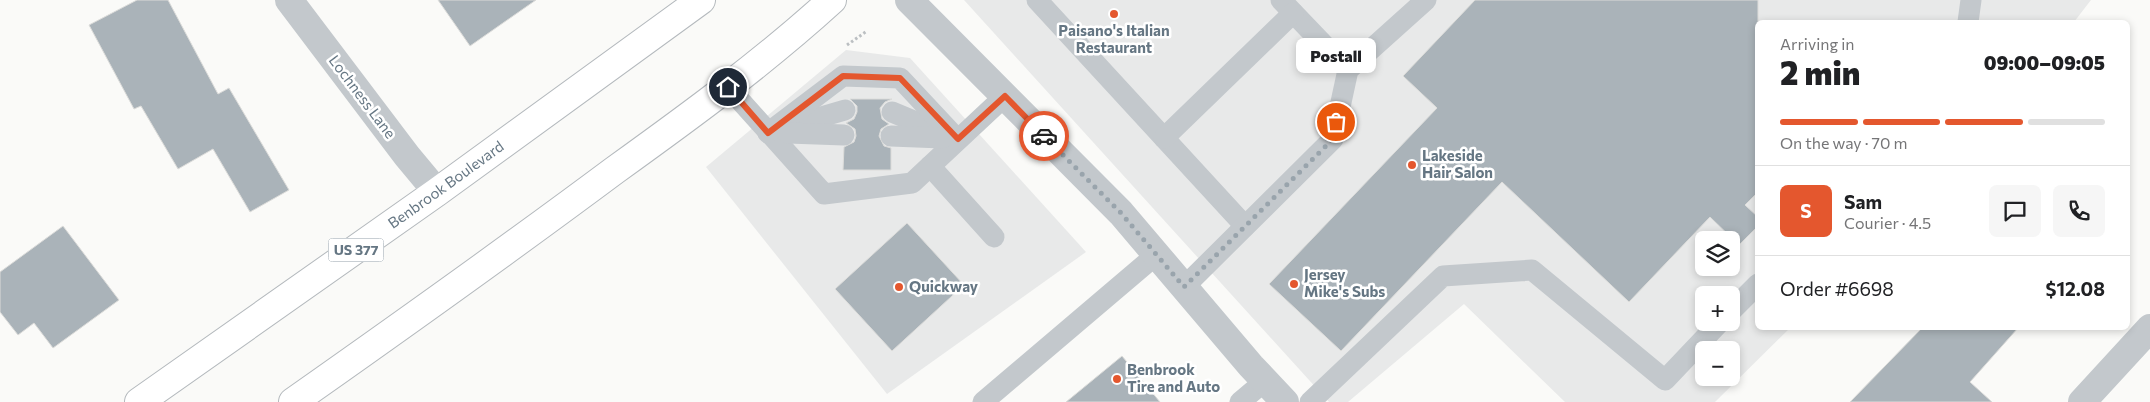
<!DOCTYPE html>
<html lang="en">
<head>
<meta charset="utf-8">
<style>
	:root { --surface:#fff; --page:#f6f6f6; --text:#202124; --muted:#757577; --line:#e0e0e0; --accent:#e4572e }
	body { margin:0; font-family:Commissioner,sans-serif; background:var(--page); color:var(--text); height:100vh; display:flex; flex-direction:column; font-size:19px; white-space:nowrap }
	* { box-sizing:border-box; margin:0 }
	p { font-size:16px; color:var(--muted) }
	.icon { flex:none; width:28px; height:28px; fill:none; stroke:currentColor; stroke-width:2; stroke-linecap:round; stroke-linejoin:round }
	.map { position:relative; flex:1; overflow:hidden }
	.drawer { position:absolute; left:1755px; top:20px; width:375px; height:310px; display:flex; flex-direction:column; background:var(--surface); border-radius:8px; box-shadow:0 2px 8px #0003 }
	.drawer>* { flex:none }
	.controls { position:absolute; left:1695px; top:231px; display:grid; gap:10px }
	.controls a { display:grid; place-items:center; width:45px; height:45px; border-radius:8px; background:var(--surface); box-shadow:0 2px 8px #0003; font-size:25px }
	.pin { position:absolute; display:grid; place-items:center; width:42px; height:42px; color:#fff; margin:-21px; border:2px solid #fff; border-radius:50%; box-shadow:0 1px 5px #0007 }
	.courier { position:absolute; display:grid; place-items:center; width:50px; height:50px; margin:-25px; border:4px solid #e4572e; border-radius:50%; background:#fff; color:#222; box-shadow:0 1px 6px #0007 }
	.bubble { position:absolute; height:35px; border-radius:8px; background:var(--surface); box-shadow:0 2px 8px #0003; font-size:16px; font-weight:800; line-height:35px; text-align:center }
	.headline em { font-style:normal; font-weight:800 }
	.headline div { display:flex; flex-direction:column-reverse }
	.headline { display:flex; align-items:center; justify-content:space-between; height:85px; padding:0 25px }
	h1 { font-size:32px; font-weight:800; line-height:38px }
	.bar { display:grid; grid-template-columns:repeat(4,1fr); gap:8px 5px; align-content:center; height:60px; padding:0 25px }
	.bar i { height:6px; border-radius:4px; background:var(--line) }
	.bar .active { background:var(--accent) }
	.bar p { grid-column:span 4 }
	.line { display:flex; align-items:center; gap:12px; padding:0 25px; border-top:1px solid var(--line) }
	.line div { flex:1 }
	.round { display:grid; place-items:center; flex:none; width:52px; height:52px; border-radius:8px; background:var(--page) }
	.map>svg:first-child { display:block }
</style>
</head>
<body>
<div class="map">
<svg width="2150" height="402" viewBox="0 0 2150 402">
	<rect width="100%" height="100%" fill="#fafaf8"/>
	<g fill="#e8e9e9" fill-rule="evenodd">
		<path d="M 964,0 L 2091,0 L 2074,22 L 1758,22 L 1758,328 L 1790,328 L 1715,402 L 1565,402 L 1464,304 L 1348,402 L 1329,402 ZM 1704,240 L 1731,240 L 1731,268 L 1704,268 ZM 1704,295 L 1731,295 L 1731,322 L 1704,322 ZM 1704,350 L 1731,350 L 1731,378 L 1704,378 Z"/>
		<path d="M 846,50 L 910,58 L 1086,252 L 887,394 L 706,167 Z"/>
	</g>
	<g fill="#aab3b9" stroke="#dcdcda">
		<path d="M 137,0 L 168,0 L 218,94 L 229,88 L 289,190 L 250,212 L 213,149 L 178,169 L 141,106 L 134,109 L 89,25 Z"/>
		<path d="M 438,0 L 536,0 L 470,46 Z"/>
		<path d="M 1475,0 L 1758,0 L 1758,192 L 1745,205 L 1758,217 L 1758,226 L 1739,245 L 1710,217 L 1629,302 L 1502,182 L 1341,351 L 1269,284 L 1437,108 L 1403,76 Z"/>
		<path d="M 850,99 L 892,99 L 885,102 L 880,108 L 882,119 L 889,124 L 881,129 L 879,136 L 884,146 L 891,148 L 891,170 L 843,170 L 844,147 L 854,142 L 856,136 L 855,129 L 846,123 L 854,119 L 857,112 L 857,106 Z"/>
		<path d="M 907,223 L 964,285 L 892,351 L 835,289 Z"/>
		<path d="M 63,226 L 119,300 L 53,348 L 34,323 L 18,335 L 0,312 L 0,272 Z"/>
		<path d="M 1922,328 L 2018,328 L 1970,382 L 1992,402 L 1850,402 Z"/>
		<path d="M 1122,356 L 1160,402 L 1066,402 Z"/>
	</g>
	<g fill="none" stroke-linecap="round" stroke-linejoin="round">
		<g stroke="#b4b9bd" stroke-width="30">
			<g id="trunk">
				<path id="s1" d="M 139,402 L 437,192 L 701,0"/>
				<path d="M 293,402 C 401,326 509,249 615,170 C 690,116 764,62 832,0"/>
			</g>
		</g>
		<path stroke="#bbbfc2" stroke-width="3" stroke-dasharray="2.5 2.5" stroke-linecap="butt" d="M 847,45 L 867,31"/>
		<g stroke="#c3c8cc" stroke-width="21">
			<path d="M 1037,0 L 1245,226"/>
			<path d="M 1281,0 L 1348,70"/>
			<path d="M 1968,22 L 1971,0"/>
			<path d="M 728,87 L 824,194 L 912,183 L 1005,96"/>
			<path d="M 892,112 L 952,137"/>
			<path d="M 780,129 L 845,110"/>
			<path d="M 768,133 L 843,76 L 900,78 L 957,139"/>
			<path d="M 788,133 L 844,135"/>
			<path d="M 891,136 L 942,138"/>
			<path d="M 1164,138 L 1293,13"/>
			<path d="M 930,166 L 994,237"/>
			<path d="M 1184,287 L 1333,139 L 1348,70 L 1426,0"/>
			<path d="M 1731,311 L 1758,284"/>
			<path d="M 983,402 L 1156,255"/>
			<path d="M 1240,402 L 1265,381"/>
			<path d="M 1310,402 L 1443,276 L 1532,270 L 1665,380 L 1720,322"/>
		</g>
		<g stroke="#c3c8cc" stroke-width="28">
			<path d="M 289,0 L 407,156 L 437,192"/>
			<path d="M 909,0 L 1121,213 L 1251,366 L 1285,402"/>
			<path d="M 2082,402 L 2150,328"/>
		</g>
		<use href="#trunk" stroke="#fff" stroke-width="28"/>
	</g>
	<g fill="none" stroke-linecap="round" stroke-linejoin="round">
		<path stroke="#99a4ac" stroke-width="5" stroke-dasharray="0 9" d="M 1044,136 L 1121,213 L 1184,287 L 1333,139 L 1336,122"/>
		<path stroke="#e4572e" stroke-width="6" d="M 728,87 L 768,133 L 843,76 L 900,78 L 958,139 L 1005,96 L 1044,136"/>
	</g>
	<g fill="#e4572e" stroke="#fff" stroke-width="2">
		<circle cx="1114" cy="14" r="5"/>
		<circle cx="1412" cy="165" r="5"/>
		<circle cx="1294" cy="284" r="5"/>
		<circle cx="899" cy="287" r="5"/>
		<circle cx="1117" cy="379" r="5"/>
	</g>
	<g text-anchor="middle" stroke-width="5" stroke-linejoin="round" paint-order="stroke">
		<rect fill="#fff" stroke="#939fa8" stroke-width="1" x="328.5" y="238.5" width="55" height="23" rx="4"/>
		<g font-size="14" font-weight="bold" fill="#657683">
			<text x="356" y="255">US 377</text>
		</g>
		<g font-size="15" font-weight="bold" fill="#657683" stroke="#fff" text-anchor="start">
			<text x="1114" y="36" text-anchor="middle">Paisano's Italian<tspan x="1114" dy="17">Restaurant</tspan></text>
			<text x="1422" y="161">Lakeside<tspan x="1422" dy="17">Hair Salon</tspan></text>
			<text x="1304" y="280">Jersey<tspan x="1304" dy="17">Mike's Subs</tspan></text>
			<text x="909" y="292">Quickway</text>
			<text x="1127" y="375">Benbrook<tspan x="1127" dy="17">Tire and Auto</tspan></text>
		</g>
		<g font-size="15" fill="#657683" stroke="#fff">
			<text transform="translate(362 97) rotate(53)" y="5">Lochness Lane</text>
			<text dy="5" stroke="none"><textPath href="#s1" startOffset="376">Benbrook Boulevard</textPath></text>
		</g>
	</g>
</svg>
<div class="controls">
<a><svg class="icon" aria-label="layers" viewBox="0 0 24 24"><path d="M12 4l9 5-9 5-9-5zM3 14l9 5 9-5"/></svg></a>
<a>+</a>
<a>−</a>
</div>
<div class="pin" style="left:1336px;top:122px;background:#ea580c"><svg class="icon" aria-label="bag" viewBox="0 0 24 24"><path d="M5 8h14l-1 12H6zM9 8a3 3 0 0 1 6 0"/></svg></div>
<div class="pin" style="left:728px;top:87px;background:#1f2937"><svg class="icon" aria-label="home" viewBox="0 0 24 24"><path d="M3 11l9-7 9 7M6 9v11h12V9"/></svg></div>
<div class="courier" style="left:1044px;top:136px"><svg class="icon" aria-label="car" viewBox="0 0 24 24"><path d="M5 17H2v-5l4-1 3-4h7l3 4 3 1v5h-3M9 17h6M6 11h13"/><circle cx="7" cy="17" r="2"/><circle cx="17" cy="17" r="2"/></svg></div>
<div class="bubble" style="left:1296px;top:38px;width:80px">Postall</div>
<section class="drawer">
<div class="headline"><div><h1>2 min</h1><p>Arriving in</p></div><em>09:00–09:05</em></div>
<div class="bar"><i class="active"></i><i class="active"></i><i class="active"></i><i></i><p>On the way · 70 m</p></div>
<div class="line" style="height:90px"><b class="round" style="background:var(--accent);color:#fff">S</b><div><b>Sam</b><p>Courier · 4.5</p></div><a class="round"><svg class="icon" aria-label="chat" viewBox="0 0 24 24"><path d="M4 5h16v11H9l-5 4z"/></svg></a><a class="round"><svg class="icon" aria-label="phone" viewBox="0 0 24 24"><path d="M5 4h4l2 5-3 2q2 4 5 5l2-3 5 2v4C11 20 4 13 5 4z"/></svg></a></div>
<div class="line" style="height:65px"><div>Order #6698</div><b>$12.08</b></div>
</section>
</div>
</body>
</html>
